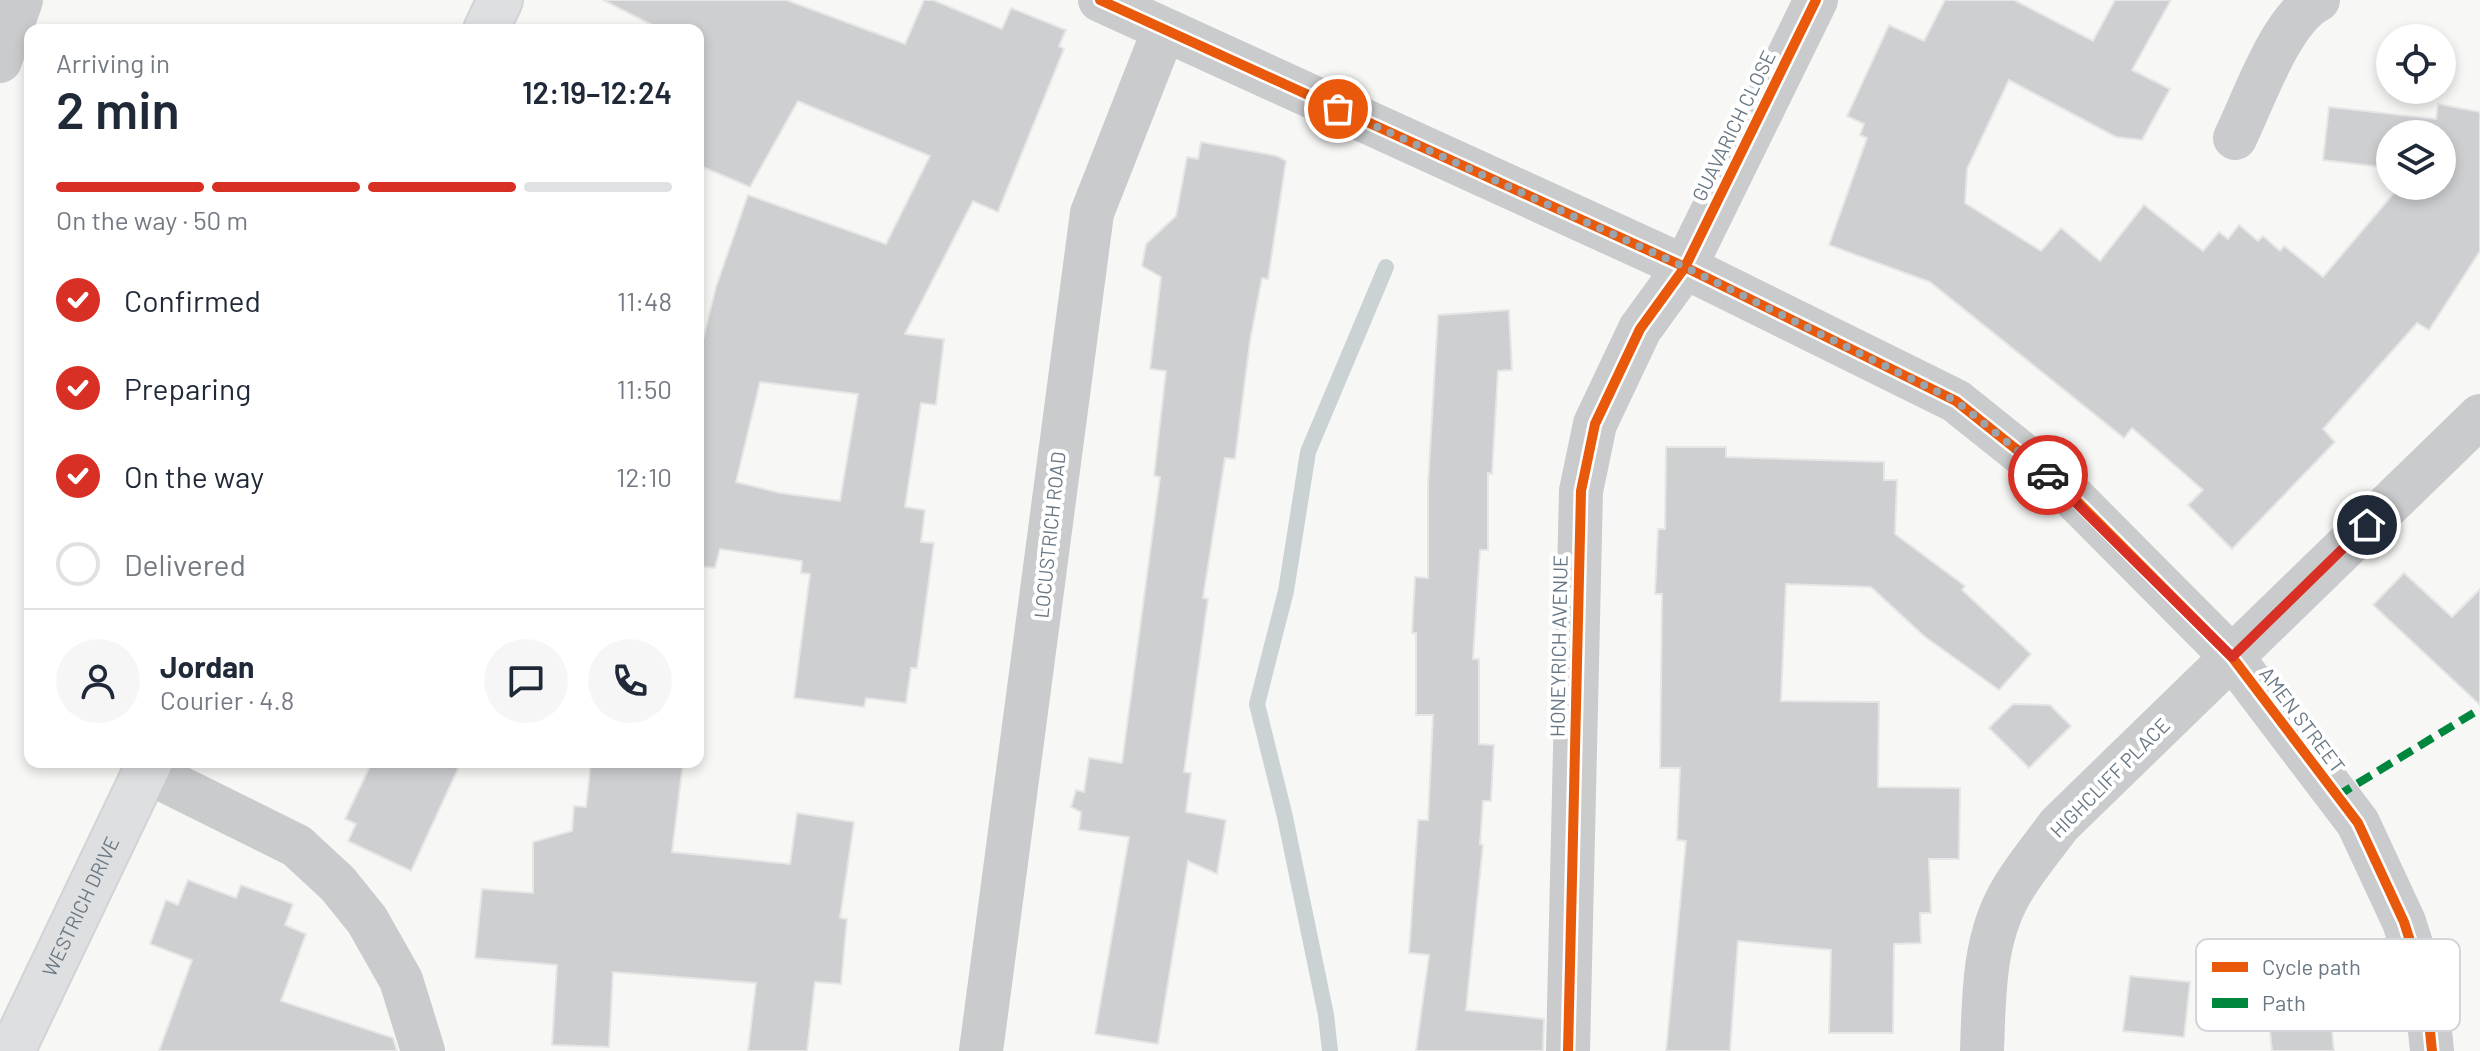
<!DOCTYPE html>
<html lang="en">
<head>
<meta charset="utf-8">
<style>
	:root { --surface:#fff; --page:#f6f6f7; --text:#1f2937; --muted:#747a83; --line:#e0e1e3; --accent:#d93025 }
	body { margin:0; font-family:Barlow,sans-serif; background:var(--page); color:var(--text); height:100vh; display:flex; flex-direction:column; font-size:30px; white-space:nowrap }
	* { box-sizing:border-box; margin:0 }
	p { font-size:26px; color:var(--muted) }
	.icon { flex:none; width:44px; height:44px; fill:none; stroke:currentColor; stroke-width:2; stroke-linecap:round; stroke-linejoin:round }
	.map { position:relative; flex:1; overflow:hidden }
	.side { position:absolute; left:24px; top:24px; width:680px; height:744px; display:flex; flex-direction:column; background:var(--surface); border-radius:16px; box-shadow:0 4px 12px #0003 }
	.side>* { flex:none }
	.tools { position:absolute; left:2376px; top:24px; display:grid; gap:16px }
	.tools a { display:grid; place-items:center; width:80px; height:80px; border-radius:50%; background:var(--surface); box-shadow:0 4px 12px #0003; font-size:40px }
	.pin { position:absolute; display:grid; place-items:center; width:68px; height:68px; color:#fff; margin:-34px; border:4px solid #fff; border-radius:50%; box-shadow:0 2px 8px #0007 }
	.courier { position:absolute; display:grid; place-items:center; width:80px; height:80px; margin:-40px; border:6px solid #d93025; border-radius:50%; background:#fff; color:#222; box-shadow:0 2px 10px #0007 }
	.headline em { font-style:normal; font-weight:600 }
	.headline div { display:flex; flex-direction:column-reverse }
	.headline { display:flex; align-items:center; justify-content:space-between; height:136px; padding:0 32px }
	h1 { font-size:52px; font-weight:600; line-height:60px }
	.bar { display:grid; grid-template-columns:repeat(4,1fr); gap:12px 8px; align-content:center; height:96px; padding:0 32px }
	.bar i { height:10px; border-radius:6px; background:var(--line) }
	.bar .on { background:var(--accent) }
	.bar p { grid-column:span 4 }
	.line { display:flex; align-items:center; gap:20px; padding:0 32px; border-top:2px solid var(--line) }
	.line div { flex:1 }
	.round { display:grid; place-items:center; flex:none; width:84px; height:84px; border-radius:42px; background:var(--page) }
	ol { padding:0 32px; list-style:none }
	li { display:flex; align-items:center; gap:24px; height:88px }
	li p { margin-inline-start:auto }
	li .icon { padding:8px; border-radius:50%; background:var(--accent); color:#fff; stroke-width:4 }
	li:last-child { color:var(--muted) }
	li i { width:44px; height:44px; border:4px solid var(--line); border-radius:50% }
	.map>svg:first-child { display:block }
</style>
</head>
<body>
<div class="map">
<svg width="2480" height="1051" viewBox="0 0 2480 1051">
	<rect width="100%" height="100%" fill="#f7f7f6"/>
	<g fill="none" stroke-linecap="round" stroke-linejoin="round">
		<path stroke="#cbd2d4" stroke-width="16" d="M 1330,1051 L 1326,1015 L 1285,817 L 1257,704 L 1286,591 L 1308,452 L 1386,267"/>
	</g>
	<g fill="#cdcfd0" stroke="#e6e6e6" stroke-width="2" fill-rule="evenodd">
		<path d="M 603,0 L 786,0 L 905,44 L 924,0 L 933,0 L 1002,29 L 1011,8 L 1066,30 L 1059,46 L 1064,49 L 998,212 L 973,201 L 905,334 L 944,339 L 936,405 L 921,403 L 905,507 L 925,510 L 921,542 L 934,543 L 917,668 L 911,668 L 906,703 L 866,698 L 864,707 L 794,698 L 810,574 L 801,573 L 802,561 L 720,549 L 715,568 L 698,566 L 698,360 L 716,287 L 748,195 L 886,244 L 930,156 L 798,101 L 750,187 L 698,165 L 698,30 L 662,30 ZM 760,382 L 858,394 L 840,501 L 780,493 L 736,482 Z"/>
		<path d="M 1945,0 L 2014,0 L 2093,41 L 2115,0 L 2171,0 L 2132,70 L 2170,89 L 2142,140 L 2116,137 L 2009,80 L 1967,169 L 1965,203 L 2041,251 L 2061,228 L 2100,261 L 2144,205 L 2203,251 L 2219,232 L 2228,239 L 2239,225 L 2258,241 L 2263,236 L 2280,251 L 2284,246 L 2323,277 L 2400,186 L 2442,186 L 2442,134 L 2390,134 L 2390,168 L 2323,160 L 2329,107 L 2436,119 L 2438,104 L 2480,112 L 2480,251 L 2429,330 L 2417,323 L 2323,429 L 2335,442 L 2232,549 L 2188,505 L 2203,490 L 2132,428 L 2124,438 L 1930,282 L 1829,245 L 1867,138 L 1860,135 L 1864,124 L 1847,116 L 1889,25 L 1924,41 Z"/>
		<path d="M 1201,142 L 1277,156 L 1286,161 L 1268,279 L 1262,278 L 1250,341 L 1235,459 L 1225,458 L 1203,598 L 1208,599 L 1184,772 L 1191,773 L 1186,812 L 1226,820 L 1217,874 L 1188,861 L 1158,1044 L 1095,1034 L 1129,837 L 1079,830 L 1081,812 L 1071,807 L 1076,790 L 1084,792 L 1089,758 L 1122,763 L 1160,477 L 1154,476 L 1166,371 L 1150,369 L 1161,277 L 1142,266 L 1146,244 L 1176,216 L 1187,157 L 1198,159 Z"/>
		<path d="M 1509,310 L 1512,370 L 1498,371 L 1492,474 L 1488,473 L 1488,550 L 1480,550 L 1473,659 L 1479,659 L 1479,744 L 1494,745 L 1491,801 L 1483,801 L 1480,844 L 1483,845 L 1466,1010 L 1544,1019 L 1543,1051 L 1416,1051 L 1429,955 L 1409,953 L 1418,820 L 1428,820 L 1433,715 L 1416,715 L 1416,633 L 1412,633 L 1415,577 L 1428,578 L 1428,484 L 1438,315 Z"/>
		<path d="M 1666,447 L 1726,447 L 1726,457 L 1884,462 L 1884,480 L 1897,480 L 1895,534 L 1965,586 L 1962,590 L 2031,654 L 1999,690 L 1924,636 L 1871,587 L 1786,584 L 1781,701 L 1879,702 L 1878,787 L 1960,788 L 1959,859 L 1929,859 L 1931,913 L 1920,913 L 1921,943 L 1894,944 L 1893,1033 L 1829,1033 L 1831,950 L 1738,941 L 1730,1051 L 1666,1051 L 1686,841 L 1677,840 L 1680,768 L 1660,768 L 1662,594 L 1655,594 L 1658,529 L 1665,529 Z"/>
		<path d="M 2404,573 L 2452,617 L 2480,589 L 2480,705 L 2373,605 Z"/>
		<path d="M 2013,704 L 2050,705 L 2071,726 L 2029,768 L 1989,728 Z"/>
		<path d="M 372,762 L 461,762 L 411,871 L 348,841 L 356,824 L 345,819 Z"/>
		<path d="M 591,762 L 683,762 L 672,852 L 790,864 L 797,813 L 854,822 L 840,918 L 847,919 L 841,984 L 815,982 L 807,1051 L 748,1051 L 756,983 L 613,972 L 609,1047 L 552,1045 L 557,965 L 475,958 L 482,889 L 533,893 L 533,842 L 572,831 L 574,806 L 586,807 Z"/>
		<path d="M 188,880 L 236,898 L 241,885 L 293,904 L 285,925 L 306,934 L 281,1001 L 393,1038 L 397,1051 L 159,1051 L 192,960 L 150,944 L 166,900 L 178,905 Z"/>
		<path d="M 2326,966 L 2334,1051 L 2272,1051 L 2264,972 Z"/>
		<path d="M 2130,976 L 2190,982 L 2184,1037 L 2123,1031 Z"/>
	</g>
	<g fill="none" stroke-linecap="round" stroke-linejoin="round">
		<g stroke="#d2d3d4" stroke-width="48">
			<g id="secondary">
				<path d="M 486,30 L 500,0"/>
				<path id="s1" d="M 12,1051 L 150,762"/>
			</g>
		</g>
		<g stroke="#c9cbcc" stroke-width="44">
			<path d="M 1100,0 L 1685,267 L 1956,401 L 2061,485 L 2232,657 L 2358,823 L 2404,922 L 2426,991 L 2432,1051"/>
			<path d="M 0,61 L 21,0"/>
			<path d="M 2235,138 C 2254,99 2281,19 2318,0"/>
			<path d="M 146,771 L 297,846 L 338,884 L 367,920 L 401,980 L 423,1051"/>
			<path d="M 981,1051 L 1092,213 L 1164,30"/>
			<path d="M 1568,1051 L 1581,491 L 1595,424 L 1640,329 L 1685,267 L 1816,0"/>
			<path d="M 1982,1051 C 1984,997 1983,940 2011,892 C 2024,869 2043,847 2059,825 L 2480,416"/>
		</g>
		<use href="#secondary" stroke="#dedfe0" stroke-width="44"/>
		<path stroke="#00873e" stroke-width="8" stroke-dasharray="16 8" stroke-linecap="butt" d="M 2337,796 L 2480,709"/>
		<g stroke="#fff" stroke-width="15">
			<g id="cycleway">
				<path d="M 1100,0 L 1685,267 L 1956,401 L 2061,485 L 2232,657 L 2358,823 L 2404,922 L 2426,991 L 2432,1051"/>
				<path d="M 1568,1051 L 1581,491 L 1595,424 L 1640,329 L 1685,267 L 1816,0"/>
			</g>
		</g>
		<use href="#cycleway" stroke="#e8590c" stroke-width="10"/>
	</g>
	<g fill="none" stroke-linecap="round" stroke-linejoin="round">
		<path stroke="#9ba4ac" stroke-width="8" stroke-dasharray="0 14.4" d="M 1338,109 L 1685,267 L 1956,401 L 2048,475"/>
		<path stroke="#d93025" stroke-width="10" d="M 2048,475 L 2232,657 L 2367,525"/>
	</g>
	<g text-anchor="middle" stroke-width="8" stroke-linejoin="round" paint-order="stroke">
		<g font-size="20" fill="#697884" stroke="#fff">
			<text transform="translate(1734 126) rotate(-64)" y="7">GUAVARICH CLOSE</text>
			<text transform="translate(1050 535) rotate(-84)" y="7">LOCUSTRICH ROAD</text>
			<text transform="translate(1559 646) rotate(-89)" y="7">HONEYRICH AVENUE</text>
			<text transform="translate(2302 720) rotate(53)" y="7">AMEN STREET</text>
			<text transform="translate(2110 778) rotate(-45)" y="7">HIGHCLIFF PLACE</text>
			<text dy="7" stroke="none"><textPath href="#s1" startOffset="160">WESTRICH DRIVE</textPath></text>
		</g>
	</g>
	<rect x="2196" y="939" width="264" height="92" rx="12" fill="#fff" stroke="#d2d6da" stroke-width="2"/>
	<rect x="2212" y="962" width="36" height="10" fill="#e8590c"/>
	<rect x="2212" y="998" width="36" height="10" fill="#00873e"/>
	<g font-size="22" fill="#697884">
		<text x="2262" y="975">Cycle path</text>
		<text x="2262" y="1011">Path</text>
	</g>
</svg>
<div class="tools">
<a><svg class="icon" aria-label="locate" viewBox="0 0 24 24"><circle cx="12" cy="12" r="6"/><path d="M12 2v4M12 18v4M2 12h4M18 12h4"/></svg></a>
<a><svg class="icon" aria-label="layers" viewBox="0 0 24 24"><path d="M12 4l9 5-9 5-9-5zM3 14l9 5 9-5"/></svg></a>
</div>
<div class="pin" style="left:1338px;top:109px;background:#ea580c"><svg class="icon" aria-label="bag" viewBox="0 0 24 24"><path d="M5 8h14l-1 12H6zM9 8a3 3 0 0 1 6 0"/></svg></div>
<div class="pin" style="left:2367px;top:525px;background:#1f2937"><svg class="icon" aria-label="home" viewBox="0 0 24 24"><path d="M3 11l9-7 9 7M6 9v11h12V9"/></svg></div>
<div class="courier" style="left:2048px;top:475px"><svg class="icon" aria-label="car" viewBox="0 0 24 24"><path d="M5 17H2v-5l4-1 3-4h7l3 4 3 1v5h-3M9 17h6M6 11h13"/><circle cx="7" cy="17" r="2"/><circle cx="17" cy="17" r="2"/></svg></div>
<section class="side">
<div class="headline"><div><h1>2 min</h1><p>Arriving in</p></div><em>12:19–12:24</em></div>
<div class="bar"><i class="on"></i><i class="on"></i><i class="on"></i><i></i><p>On the way · 50 m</p></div>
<ol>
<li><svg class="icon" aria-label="check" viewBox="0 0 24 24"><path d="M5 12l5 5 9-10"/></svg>Confirmed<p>11:48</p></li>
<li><svg class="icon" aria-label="check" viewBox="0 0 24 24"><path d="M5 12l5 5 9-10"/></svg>Preparing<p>11:50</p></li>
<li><svg class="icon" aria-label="check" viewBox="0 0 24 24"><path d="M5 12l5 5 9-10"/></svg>On the way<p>12:10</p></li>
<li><i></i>Delivered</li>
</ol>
<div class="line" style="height:144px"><a class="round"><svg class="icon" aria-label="person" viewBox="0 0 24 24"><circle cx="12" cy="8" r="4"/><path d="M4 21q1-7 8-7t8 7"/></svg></a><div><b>Jordan</b><p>Courier · 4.8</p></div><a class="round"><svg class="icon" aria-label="chat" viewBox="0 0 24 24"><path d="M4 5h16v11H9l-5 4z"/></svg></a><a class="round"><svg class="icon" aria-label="phone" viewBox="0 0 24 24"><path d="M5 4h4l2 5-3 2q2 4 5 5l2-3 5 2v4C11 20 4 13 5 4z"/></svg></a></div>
</section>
</div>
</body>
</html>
